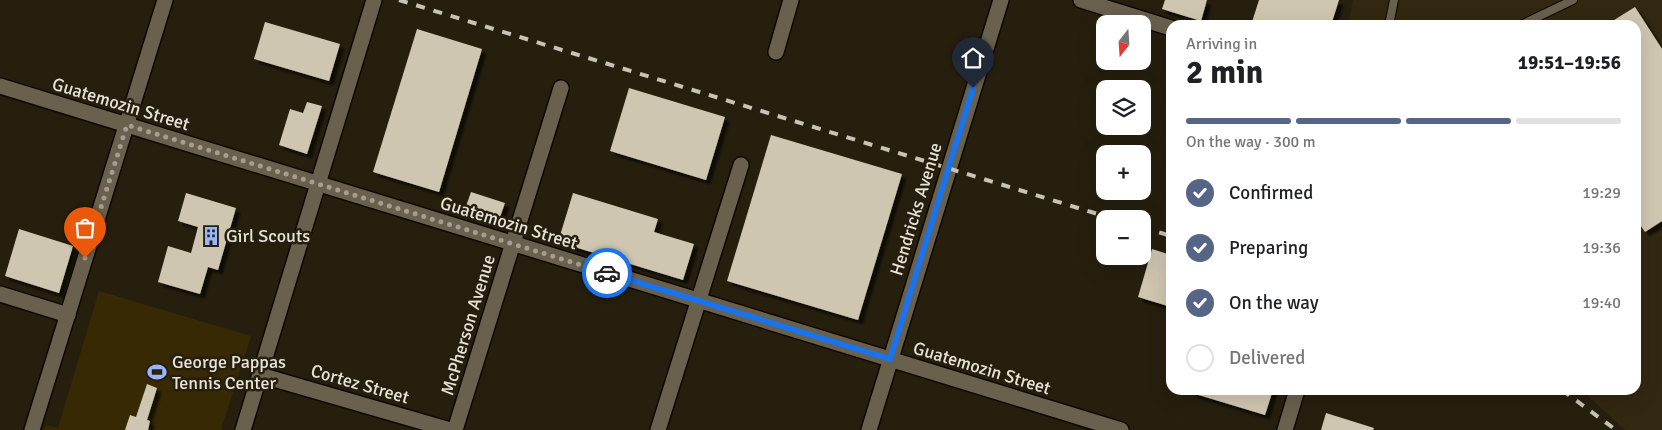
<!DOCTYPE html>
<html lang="en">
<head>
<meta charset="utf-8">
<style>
	:root { --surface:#fff; --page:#f2f2f2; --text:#202124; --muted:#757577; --line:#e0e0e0; --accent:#566486 }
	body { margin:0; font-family:Signika,sans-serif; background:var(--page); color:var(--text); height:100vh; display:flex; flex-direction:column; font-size:19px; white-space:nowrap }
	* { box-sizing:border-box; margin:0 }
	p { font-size:16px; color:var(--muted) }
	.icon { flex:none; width:28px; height:28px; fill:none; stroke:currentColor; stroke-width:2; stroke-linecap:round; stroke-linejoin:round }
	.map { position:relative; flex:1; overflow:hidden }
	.drawer { position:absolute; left:1166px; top:20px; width:475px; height:375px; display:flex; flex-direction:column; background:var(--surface); border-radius:15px; box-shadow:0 5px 20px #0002 }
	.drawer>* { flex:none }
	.needle { width:32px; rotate:197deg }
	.tools { position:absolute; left:1096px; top:15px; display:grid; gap:10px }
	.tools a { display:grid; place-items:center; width:55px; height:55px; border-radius:10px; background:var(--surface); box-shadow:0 5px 20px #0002; font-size:25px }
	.pin { position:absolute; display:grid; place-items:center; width:42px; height:42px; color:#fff; margin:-51px -21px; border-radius:50% 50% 50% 0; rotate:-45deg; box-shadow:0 0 5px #0007 }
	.pin .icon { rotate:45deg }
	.courier { position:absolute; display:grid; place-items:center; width:50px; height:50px; margin:-25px; border:4px solid #1a73e8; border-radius:50%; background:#fff; color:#222; box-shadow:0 1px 6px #0007 }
	.head em { font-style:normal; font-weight:700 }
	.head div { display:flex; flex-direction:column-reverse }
	.head { display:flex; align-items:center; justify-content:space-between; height:85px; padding:0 20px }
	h1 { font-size:32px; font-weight:700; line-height:38px }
	.bar { display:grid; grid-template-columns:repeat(4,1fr); gap:8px 5px; align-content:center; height:60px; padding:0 20px }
	.bar i { height:6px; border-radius:4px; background:var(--line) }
	.bar .selected { background:var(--accent) }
	.bar p { grid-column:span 4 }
	ol { padding:0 20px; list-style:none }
	li { display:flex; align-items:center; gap:15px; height:55px }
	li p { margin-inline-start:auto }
	li .icon { padding:5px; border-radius:50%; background:var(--accent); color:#fff; stroke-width:4 }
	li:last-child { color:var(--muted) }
	li i { width:28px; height:28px; border:2px solid var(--line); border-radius:50% }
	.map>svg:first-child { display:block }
</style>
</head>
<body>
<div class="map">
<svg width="1662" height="430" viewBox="0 0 1662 430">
	<defs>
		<filter id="shadow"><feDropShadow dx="4.5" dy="4.5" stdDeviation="1" flood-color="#0009"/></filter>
	</defs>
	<rect width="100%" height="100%" fill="#261f0e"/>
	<path fill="#322711" d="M 1353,0 L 1662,0 L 1662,430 L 1625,430 L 1581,390 L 1636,390 L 1636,25 L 1348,25 Z"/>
	<path fill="#372904" d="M 99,291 L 251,336 L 221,430 L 44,430 L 46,425 L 58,428 Z"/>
	<g fill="#cfc6b1" filter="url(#shadow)">
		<path d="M 1165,0 L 1207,0 L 1201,21 L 1162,9 Z"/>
		<path d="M 1259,0 L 1339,0 L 1331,25 L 1251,25 Z"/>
		<path d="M 1635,7 L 1662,49 L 1662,221 L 1645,232 L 1636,219 L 1636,25 L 1606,25 Z"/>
		<path d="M 265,22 L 340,44 L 329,81 L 254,59 Z"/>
		<path d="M 417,29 L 482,49 L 439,192 L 373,172 Z"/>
		<path d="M 629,88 L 725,117 L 706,180 L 610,151 Z"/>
		<path d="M 307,102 L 322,106 L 307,154 L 279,145 L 290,109 L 303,113 Z"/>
		<path d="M 771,135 L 902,174 L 858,320 L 727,281 Z"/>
		<path d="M 471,192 L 505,203 L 499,220 L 465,209 Z"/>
		<path d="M 186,193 L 236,208 L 218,270 L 208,267 L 200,294 L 158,282 L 168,246 L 191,253 L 198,227 L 178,221 Z"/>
		<path d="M 573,193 L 658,219 L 654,232 L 694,244 L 683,280 L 558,242 Z"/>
		<path d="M 19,229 L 73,246 L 59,293 L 5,276 Z"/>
		<path d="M 1152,249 L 1171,255 L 1171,307 L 1138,297 Z"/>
		<path d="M 147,384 L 157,388 L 147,420 L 150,421 L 148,430 L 125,430 L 130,415 L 136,417 Z"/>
		<path d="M 1192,390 L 1273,390 L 1265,415 L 1192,393 Z"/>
		<path d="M 1326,413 L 1374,428 L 1373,430 L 1321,430 Z"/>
	</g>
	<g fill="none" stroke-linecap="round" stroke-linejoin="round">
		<g stroke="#0f0800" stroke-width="10">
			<g id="lane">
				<path d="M 1389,25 L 1394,0"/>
				<path d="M 1521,25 L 1573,0"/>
			</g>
		</g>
		<g stroke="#0f0800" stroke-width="18">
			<g id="street">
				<path d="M 1081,0 L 1171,28"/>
				<path d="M 776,52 L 791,0"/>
				<path d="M 0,86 L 1121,430"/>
				<path d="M 0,294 L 68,315"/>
				<path d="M 260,375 L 450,430"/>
				<path d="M 32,430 L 165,0"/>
				<path d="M 243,430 L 374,0"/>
				<path d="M 455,430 L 561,88"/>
				<path d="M 658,430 L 741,165"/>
				<path d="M 869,430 L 1001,0"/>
				<path d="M 1285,430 L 1297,390"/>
			</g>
		</g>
		<use href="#lane" stroke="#69604e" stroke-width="8"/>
		<use href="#street" stroke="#69604e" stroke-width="15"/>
		<g stroke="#c8c3b7" stroke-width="4" stroke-dasharray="9 9" stroke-linecap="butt">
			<path d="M 399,0 L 1114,219"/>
			<path d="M 1142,227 L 1171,236"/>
			<path d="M 1562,390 L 1616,430"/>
		</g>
	</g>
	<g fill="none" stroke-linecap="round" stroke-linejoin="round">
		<path stroke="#a39e91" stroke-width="5" stroke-dasharray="0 9" d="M 85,258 L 127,125 L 607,273"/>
		<path stroke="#1a73e8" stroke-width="6" d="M 607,273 L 890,359 L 973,88"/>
	</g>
	<defs>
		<g id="building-bare" transform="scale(1.5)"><path d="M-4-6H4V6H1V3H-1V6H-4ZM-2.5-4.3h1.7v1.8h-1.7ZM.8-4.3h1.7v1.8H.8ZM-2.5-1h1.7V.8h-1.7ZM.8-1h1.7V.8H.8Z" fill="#97b6fd" stroke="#261f0e" stroke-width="2.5" paint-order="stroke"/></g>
		<g id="stadium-bare" transform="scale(1.5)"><path d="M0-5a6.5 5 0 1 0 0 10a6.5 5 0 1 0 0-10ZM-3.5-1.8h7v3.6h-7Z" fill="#97b6fd" stroke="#261f0e" stroke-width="2.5" paint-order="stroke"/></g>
	</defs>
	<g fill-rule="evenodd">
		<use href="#building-bare" x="211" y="236"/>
		<use href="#stadium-bare" x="157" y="372"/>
	</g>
	<g text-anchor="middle" stroke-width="5" stroke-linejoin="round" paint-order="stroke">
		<g font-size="18" fill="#e7e3d8" stroke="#261f0e">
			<text transform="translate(121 104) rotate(17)" y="6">Guatemozin Street</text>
			<text transform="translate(916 209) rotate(-73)" y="6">Hendricks Avenue</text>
			<text transform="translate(509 223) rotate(17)" y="6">Guatemozin Street</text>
			<text transform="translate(468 325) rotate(-73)" y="6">McPherson Avenue</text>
			<text transform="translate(982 368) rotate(17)" y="6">Guatemozin Street</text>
			<text transform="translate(360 384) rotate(16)" y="6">Cortez Street</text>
		</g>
		<g font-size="18" fill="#e7e3d8" stroke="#261f0e" text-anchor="start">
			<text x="226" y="242">Girl Scouts</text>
			<text x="172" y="368">George Pappas<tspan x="172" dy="21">Tennis Center</tspan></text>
		</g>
	</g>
</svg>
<div class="tools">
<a><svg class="needle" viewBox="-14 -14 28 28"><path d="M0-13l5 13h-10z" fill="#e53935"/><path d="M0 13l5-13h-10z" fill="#757577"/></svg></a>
<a><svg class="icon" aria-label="layers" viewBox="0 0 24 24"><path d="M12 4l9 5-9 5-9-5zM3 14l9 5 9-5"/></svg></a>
<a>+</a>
<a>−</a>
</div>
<div class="pin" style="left:85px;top:258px;background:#ea580c"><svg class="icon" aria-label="bag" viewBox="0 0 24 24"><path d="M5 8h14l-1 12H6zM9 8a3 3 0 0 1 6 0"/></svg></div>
<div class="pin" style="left:973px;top:88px;background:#1f2937"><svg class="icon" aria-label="home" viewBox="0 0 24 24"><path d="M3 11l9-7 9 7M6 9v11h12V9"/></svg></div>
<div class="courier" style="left:607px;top:273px"><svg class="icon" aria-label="car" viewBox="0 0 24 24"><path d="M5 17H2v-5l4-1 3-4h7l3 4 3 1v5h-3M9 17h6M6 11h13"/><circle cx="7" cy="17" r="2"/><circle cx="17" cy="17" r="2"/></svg></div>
<section class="drawer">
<div class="head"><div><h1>2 min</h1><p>Arriving in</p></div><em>19:51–19:56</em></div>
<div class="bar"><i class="selected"></i><i class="selected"></i><i class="selected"></i><i></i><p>On the way · 300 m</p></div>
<ol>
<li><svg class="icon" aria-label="check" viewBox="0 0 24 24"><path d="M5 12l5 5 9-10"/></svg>Confirmed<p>19:29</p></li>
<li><svg class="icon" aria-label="check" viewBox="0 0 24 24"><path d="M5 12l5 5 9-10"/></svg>Preparing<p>19:36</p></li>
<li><svg class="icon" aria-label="check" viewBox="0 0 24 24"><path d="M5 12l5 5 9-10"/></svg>On the way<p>19:40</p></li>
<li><i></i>Delivered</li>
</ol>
</section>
</div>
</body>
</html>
